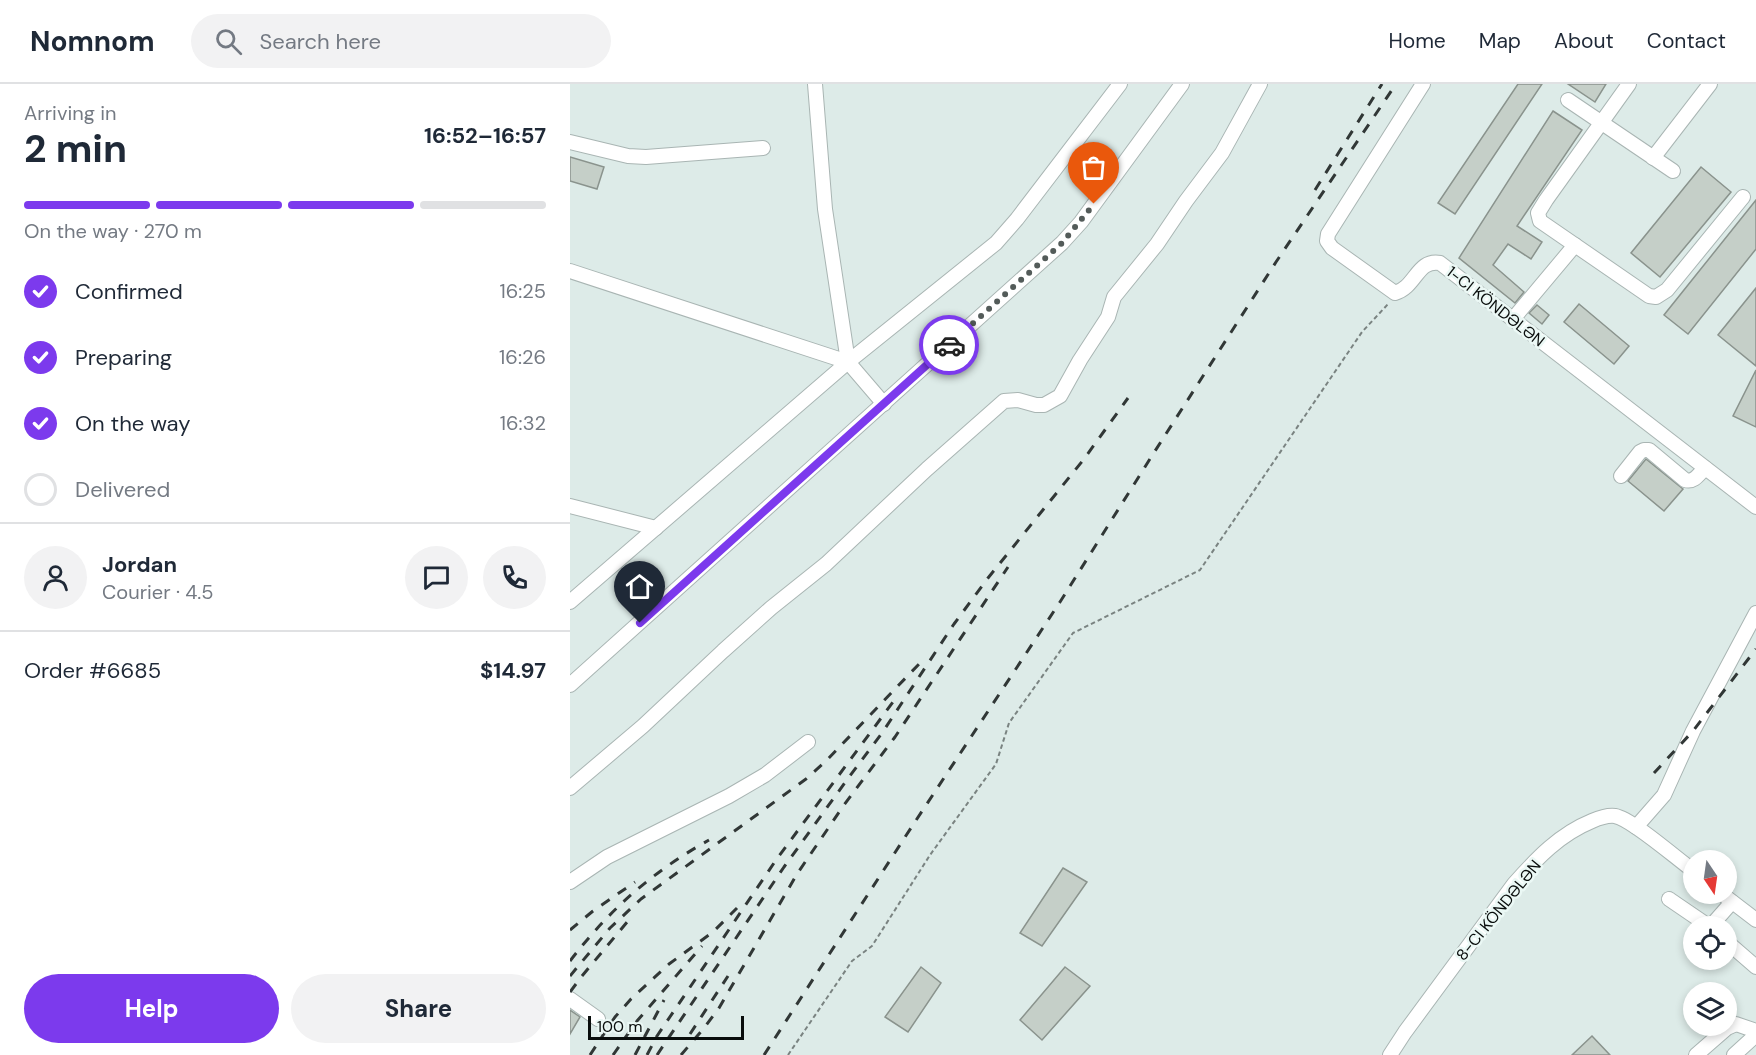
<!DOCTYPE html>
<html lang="en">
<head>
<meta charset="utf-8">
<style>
	:root { --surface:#fff; --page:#f2f2f3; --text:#1f2937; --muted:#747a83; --line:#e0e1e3; --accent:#7c3aed }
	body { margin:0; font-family:"DM Sans",sans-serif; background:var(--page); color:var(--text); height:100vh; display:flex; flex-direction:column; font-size:22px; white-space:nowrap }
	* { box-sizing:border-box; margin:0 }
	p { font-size:20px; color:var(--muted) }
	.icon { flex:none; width:33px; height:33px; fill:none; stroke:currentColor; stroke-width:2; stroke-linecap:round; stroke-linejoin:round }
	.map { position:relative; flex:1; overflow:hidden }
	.side { display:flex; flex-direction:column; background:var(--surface); width:570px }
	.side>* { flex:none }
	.needle { width:39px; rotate:167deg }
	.fabs { position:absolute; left:1113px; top:766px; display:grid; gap:12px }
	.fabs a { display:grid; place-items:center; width:54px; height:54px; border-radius:50%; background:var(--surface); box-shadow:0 3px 9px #0003; font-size:30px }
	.scale { position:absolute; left:18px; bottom:15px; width:156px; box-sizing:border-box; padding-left:6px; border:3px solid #090d0c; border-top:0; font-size:16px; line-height:21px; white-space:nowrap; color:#090d0c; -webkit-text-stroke:4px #ebf8f5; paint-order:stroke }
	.pin { position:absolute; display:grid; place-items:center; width:51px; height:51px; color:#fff; margin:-62px -26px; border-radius:50% 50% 50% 0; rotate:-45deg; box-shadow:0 0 6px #0007 }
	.pin .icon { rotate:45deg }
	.courier { position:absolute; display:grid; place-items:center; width:60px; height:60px; margin:-30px; border:4px solid #7c3aed; border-radius:50%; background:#fff; color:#222; box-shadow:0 2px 8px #0007 }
	.overview em { font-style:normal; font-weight:700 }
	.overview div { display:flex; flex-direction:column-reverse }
	.overview { display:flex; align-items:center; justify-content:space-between; height:102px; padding:0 24px }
	h1 { font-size:39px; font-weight:700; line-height:45px }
	.bar { display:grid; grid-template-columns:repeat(4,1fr); gap:9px 6px; align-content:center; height:72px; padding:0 24px }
	.bar i { height:8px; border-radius:4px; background:var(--line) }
	.bar .on { background:var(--accent) }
	.bar p { grid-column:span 4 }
	.line { display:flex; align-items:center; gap:15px; padding:0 24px; border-top:2px solid var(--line) }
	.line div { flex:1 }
	.round { display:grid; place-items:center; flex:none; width:63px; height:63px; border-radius:32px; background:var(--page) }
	ol { padding:0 24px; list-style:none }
	li { display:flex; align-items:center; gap:18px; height:66px }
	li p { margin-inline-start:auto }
	li .icon { padding:6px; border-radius:50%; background:var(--accent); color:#fff; stroke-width:4 }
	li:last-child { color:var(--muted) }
	li i { width:33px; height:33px; border:3px solid var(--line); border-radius:50% }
	.button { display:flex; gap:12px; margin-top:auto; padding:12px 24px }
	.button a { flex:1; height:69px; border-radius:36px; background:var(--accent); color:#fff; font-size:24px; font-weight:700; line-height:69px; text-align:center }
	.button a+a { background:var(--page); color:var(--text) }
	header { display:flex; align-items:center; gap:36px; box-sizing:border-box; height:84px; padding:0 30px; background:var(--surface); border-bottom:2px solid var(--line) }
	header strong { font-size:28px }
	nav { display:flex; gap:33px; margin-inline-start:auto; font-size:21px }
	.search { width:420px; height:54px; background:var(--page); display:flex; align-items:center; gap:15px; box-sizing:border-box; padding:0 21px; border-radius:33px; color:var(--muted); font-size:22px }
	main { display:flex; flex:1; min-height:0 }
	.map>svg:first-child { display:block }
</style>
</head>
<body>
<header>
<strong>Nomnom</strong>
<div class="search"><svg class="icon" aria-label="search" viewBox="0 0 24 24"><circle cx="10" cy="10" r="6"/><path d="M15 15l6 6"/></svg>Search here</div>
<nav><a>Home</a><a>Map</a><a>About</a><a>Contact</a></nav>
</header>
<main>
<section class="side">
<div class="overview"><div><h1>2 min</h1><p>Arriving in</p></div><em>16:52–16:57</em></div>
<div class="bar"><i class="on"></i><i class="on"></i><i class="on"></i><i></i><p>On the way · 270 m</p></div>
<ol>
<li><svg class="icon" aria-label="check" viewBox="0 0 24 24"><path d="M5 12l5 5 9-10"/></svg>Confirmed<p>16:25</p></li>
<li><svg class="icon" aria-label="check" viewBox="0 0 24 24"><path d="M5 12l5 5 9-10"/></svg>Preparing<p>16:26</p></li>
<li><svg class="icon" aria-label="check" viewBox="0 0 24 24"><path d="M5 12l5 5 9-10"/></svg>On the way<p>16:32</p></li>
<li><i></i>Delivered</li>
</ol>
<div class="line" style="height:108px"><a class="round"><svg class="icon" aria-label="person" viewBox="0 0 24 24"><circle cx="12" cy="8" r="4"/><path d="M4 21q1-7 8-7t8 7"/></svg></a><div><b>Jordan</b><p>Courier · 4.5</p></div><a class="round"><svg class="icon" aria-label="chat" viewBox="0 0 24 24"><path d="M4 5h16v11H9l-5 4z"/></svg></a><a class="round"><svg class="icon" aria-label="phone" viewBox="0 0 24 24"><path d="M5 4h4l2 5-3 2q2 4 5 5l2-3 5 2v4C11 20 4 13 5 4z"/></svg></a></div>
<div class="line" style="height:78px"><div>Order #6685</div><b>$14.97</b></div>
<div class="button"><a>Help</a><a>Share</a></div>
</section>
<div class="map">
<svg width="1186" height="971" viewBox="0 0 1186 971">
	<rect width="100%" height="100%" fill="#ddebe8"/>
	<g fill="#c5cfc8" stroke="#8a938d" stroke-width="1.5">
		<path d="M 948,0 L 972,0 L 885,130 L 868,119 Z"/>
		<path d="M 998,0 L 1036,0 L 1025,18 Z"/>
		<path d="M 983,27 L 1012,46 L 947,142 L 972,158 L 961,175 L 938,160 L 923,181 L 954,208 L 945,219 L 889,174 Z"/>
		<path d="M 0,73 L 34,83 L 27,105 L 0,97 Z"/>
		<path d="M 1131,83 L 1161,108 L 1090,193 L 1061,169 Z"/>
		<path d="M 1186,116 L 1186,165 L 1118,250 L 1094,231 Z"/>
		<path d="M 1186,204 L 1186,282 L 1148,251 Z"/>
		<path d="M 1009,220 L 1059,262 L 1044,280 L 994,238 Z"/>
		<path d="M 967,221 L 979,231 L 972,240 L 959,229 Z"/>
		<path d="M 1186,286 L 1186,343 L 1163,332 Z"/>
		<path d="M 1076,375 L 1113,405 L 1094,427 L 1058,397 Z"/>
		<path d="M 493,784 L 517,798 L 472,862 L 450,849 Z"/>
		<path d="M 351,883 L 371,899 L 338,948 L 315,933 Z"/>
		<path d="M 495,883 L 520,902 L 472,956 L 450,936 Z"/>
		<path d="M 0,926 L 10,933 L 0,950 Z"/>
		<path d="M 1022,952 L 1040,971 L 1002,971 Z"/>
	</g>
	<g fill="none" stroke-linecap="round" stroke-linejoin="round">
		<g stroke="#a9b5b3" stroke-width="16">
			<g id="minor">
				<path d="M 245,0 L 255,125 L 278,278"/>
				<path d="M 853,0 L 758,150 L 757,157 L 762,164 L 825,209 C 846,203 847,175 870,179 L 1186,423"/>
				<path d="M 1059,0 L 976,116 L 968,129 L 970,137 L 1079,212 L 1086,213 L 1097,206 L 1173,113"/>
				<path d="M 998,16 L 1103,87"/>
				<path d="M 0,58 L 58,72 L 76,73 L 193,64"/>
				<path d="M 1083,74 L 1140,0"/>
				<path d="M 0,187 L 278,278 L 314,320"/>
				<path d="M 943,235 L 1005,161"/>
				<path d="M 1051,392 L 1070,368 L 1074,366 L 1079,366 L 1115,396 C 1124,399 1129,390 1135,384"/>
				<path d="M 0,422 L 86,444"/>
				<path d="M 0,518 L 278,278 L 426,159 L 447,135 L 550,0"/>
				<path d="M 0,601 L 492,159 L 511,138 L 612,0"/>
				<path d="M 0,704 L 73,642 L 153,567 L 201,524 L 256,480 L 357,385 L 434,317 L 448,316 L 466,321 L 474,321 L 490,312 L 510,276 L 538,233 L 544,213 L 587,160 L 616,117 L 652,69 L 690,0"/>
				<path d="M 1066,743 L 1094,711 L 1123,647 L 1186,529"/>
				<path d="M 0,798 L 37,773 L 159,712 L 195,691 L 238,658"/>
				<path d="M 1152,810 L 1186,836"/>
				<path d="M 1099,815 L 1140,843"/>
				<path d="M 1140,843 L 1162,818"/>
				<path d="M 1156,857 L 1186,883"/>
				<path d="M 0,915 L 28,935"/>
				<path d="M 820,971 L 835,948 L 944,800 C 967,774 990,750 1022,737 C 1029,734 1037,731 1045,732 C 1062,735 1107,775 1124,787"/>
				<path d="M 1126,971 L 1157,944 L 1166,940 L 1186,947"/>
				<path d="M 1164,971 L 1186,951"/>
			</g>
		</g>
		<path stroke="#7a8381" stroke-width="2" stroke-dasharray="4.5 3" stroke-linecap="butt" d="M 218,971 L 282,877 L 302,862 L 360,771 L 426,680 L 439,639 L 503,549 L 630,486 L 792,248 L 819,219"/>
		<use href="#minor" stroke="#fff" stroke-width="14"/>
		<g stroke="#313736" stroke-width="3" stroke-dasharray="10 10" stroke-linecap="butt">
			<path d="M 745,106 L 812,0"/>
			<path d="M 1084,689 L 1123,647 L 1186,565"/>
			<path d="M 0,846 L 23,827 L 65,798"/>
			<path d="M 0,877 C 40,825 82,788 139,756"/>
			<path d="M 0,892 L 40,844 L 71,815 L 236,695 L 256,677 L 349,580"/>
			<path d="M 0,908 L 12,892 L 58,837"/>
			<path d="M 120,950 L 158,892"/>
			<path d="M 20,971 L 45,933 L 61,915 L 99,880 L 143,848 L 167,824"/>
			<path d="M 43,971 L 67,937 L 132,862"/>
			<path d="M 65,971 L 94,916"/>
			<path d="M 77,971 L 87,952 L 206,776 L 323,618"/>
			<path d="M 87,971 L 214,783 L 279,693 L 312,649 L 384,540 L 418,494 L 514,375 L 558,314"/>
			<path d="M 111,971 L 134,944 L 149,924 L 227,790 L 274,721 L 325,653 L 438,483"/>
			<path d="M 194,971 L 337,750 L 490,518 L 585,367 L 706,178 L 826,0"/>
		</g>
	</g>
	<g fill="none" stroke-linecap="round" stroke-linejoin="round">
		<path stroke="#535b59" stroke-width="6" stroke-dasharray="0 10.8" d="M 379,261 L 492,159 L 524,120"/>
		<path stroke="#7c3aed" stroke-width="8" d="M 70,539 L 379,261"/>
	</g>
	<g text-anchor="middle" stroke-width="5" stroke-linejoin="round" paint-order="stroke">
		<g font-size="16" fill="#090d0c" stroke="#ebf8f5">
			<text transform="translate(926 222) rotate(38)" y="6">1-CI KÖNDƏLƏN</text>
			<text transform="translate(928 826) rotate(-51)" y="6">8-CI KÖNDƏLƏN</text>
		</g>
	</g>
</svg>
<div class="fabs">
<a><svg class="needle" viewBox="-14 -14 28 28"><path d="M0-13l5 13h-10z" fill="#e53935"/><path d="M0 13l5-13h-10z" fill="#747a83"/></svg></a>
<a><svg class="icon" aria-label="locate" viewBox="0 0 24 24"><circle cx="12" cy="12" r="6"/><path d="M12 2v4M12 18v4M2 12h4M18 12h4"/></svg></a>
<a><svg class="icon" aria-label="layers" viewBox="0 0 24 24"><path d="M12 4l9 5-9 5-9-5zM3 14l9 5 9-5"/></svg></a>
</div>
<div class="scale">100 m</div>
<div class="pin" style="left:524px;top:120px;background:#ea580c"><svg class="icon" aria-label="bag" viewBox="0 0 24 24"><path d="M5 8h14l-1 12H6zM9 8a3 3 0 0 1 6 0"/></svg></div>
<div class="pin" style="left:70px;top:539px;background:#1f2937"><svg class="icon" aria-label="home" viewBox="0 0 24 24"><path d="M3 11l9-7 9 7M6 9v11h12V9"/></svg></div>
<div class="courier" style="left:379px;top:261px"><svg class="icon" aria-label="car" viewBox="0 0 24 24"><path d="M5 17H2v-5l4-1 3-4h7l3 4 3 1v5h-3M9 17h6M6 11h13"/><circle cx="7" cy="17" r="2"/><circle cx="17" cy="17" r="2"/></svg></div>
</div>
</main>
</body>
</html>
